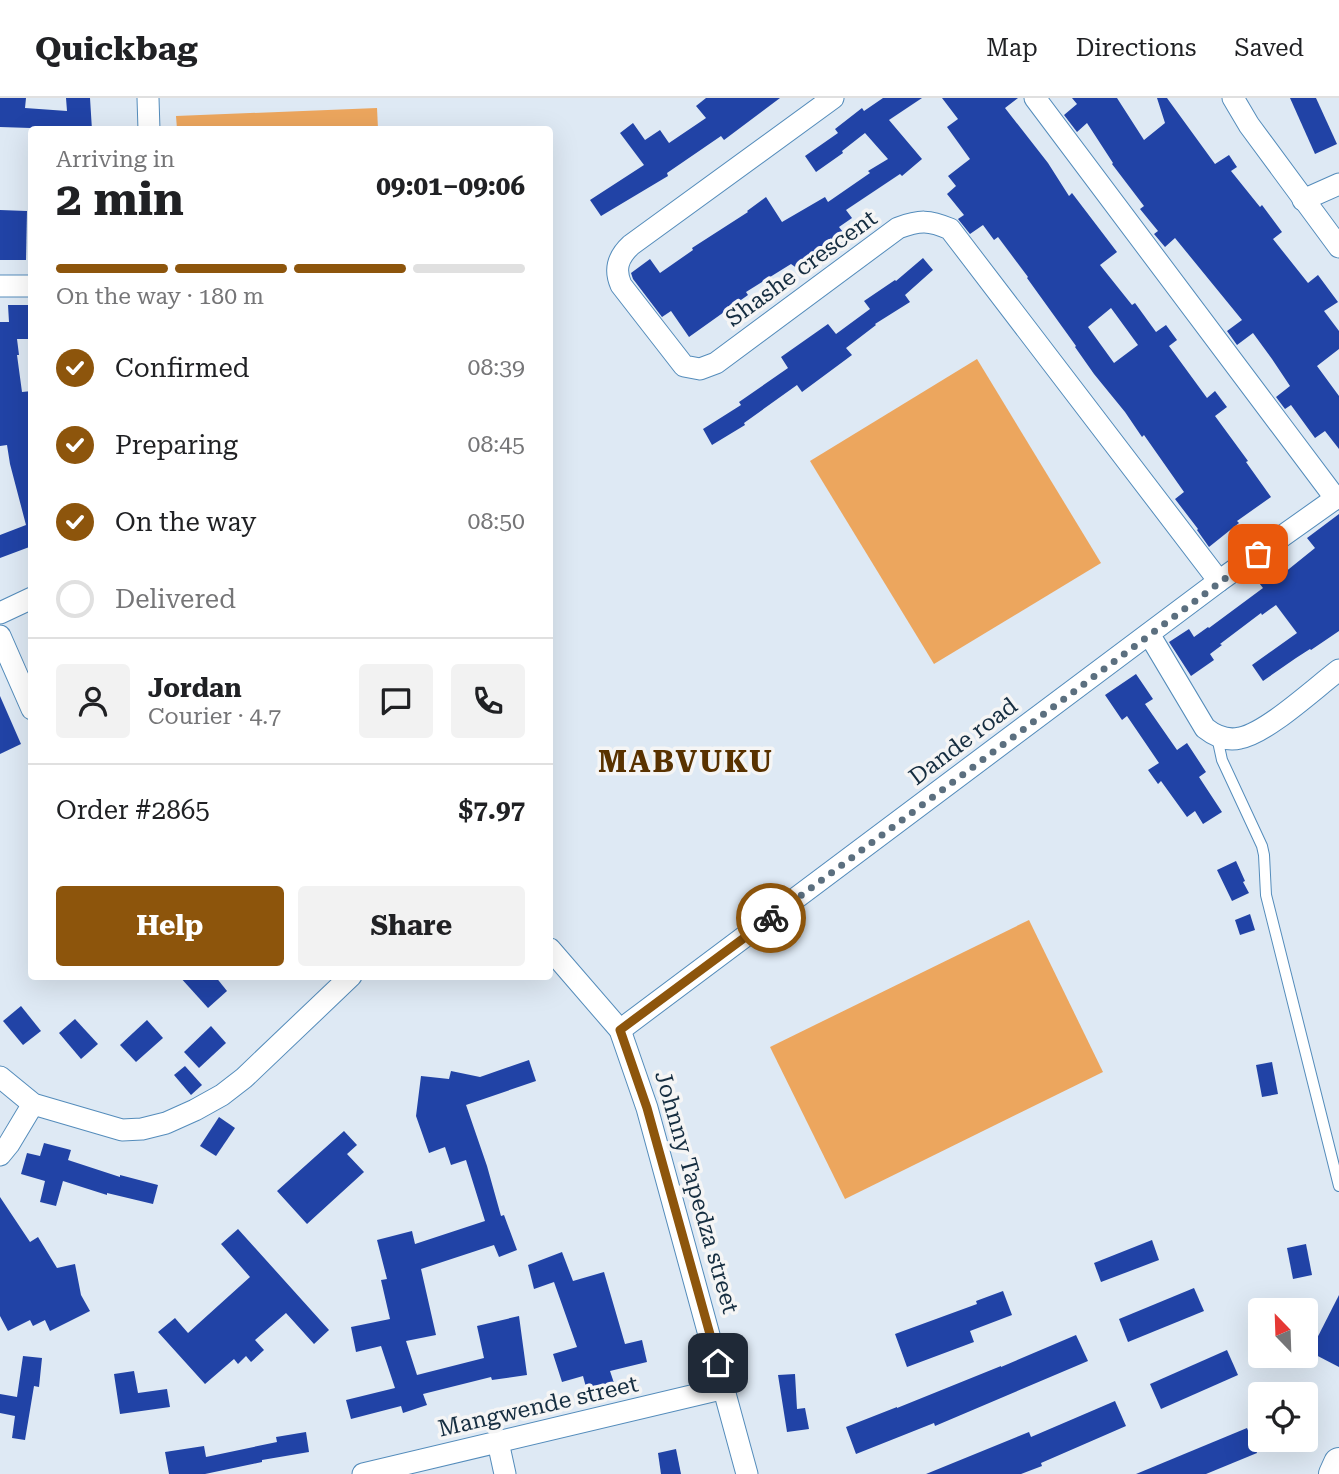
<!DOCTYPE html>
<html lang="en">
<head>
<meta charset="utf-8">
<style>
	:root { --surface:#fff; --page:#f2f2f2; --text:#202124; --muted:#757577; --line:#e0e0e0; --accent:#8d550c }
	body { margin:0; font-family:"Roboto Serif",serif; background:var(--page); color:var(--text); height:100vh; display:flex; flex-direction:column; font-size:26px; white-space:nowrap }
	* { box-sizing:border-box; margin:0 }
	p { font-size:23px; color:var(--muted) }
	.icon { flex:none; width:38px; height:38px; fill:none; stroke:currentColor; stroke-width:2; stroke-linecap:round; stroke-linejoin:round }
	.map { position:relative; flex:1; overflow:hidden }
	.panel { position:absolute; left:28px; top:28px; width:525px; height:854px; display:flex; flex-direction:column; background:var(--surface); border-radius:7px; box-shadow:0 7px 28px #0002 }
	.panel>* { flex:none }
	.needle { width:46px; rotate:337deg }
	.controls { position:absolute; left:1248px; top:1200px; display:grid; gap:14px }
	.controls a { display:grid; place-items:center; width:70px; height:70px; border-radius:7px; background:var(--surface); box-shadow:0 7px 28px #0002; font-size:35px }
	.pin { position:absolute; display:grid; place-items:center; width:60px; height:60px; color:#fff; margin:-30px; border-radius:14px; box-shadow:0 4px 10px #0006 }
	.courier { position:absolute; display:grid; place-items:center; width:70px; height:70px; margin:-35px; border:5px solid #8d550c; border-radius:50%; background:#fff; color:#222; box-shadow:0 2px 9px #0007 }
	.head em { font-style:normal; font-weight:700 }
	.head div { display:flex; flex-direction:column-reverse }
	.head { display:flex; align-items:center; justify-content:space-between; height:119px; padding:0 28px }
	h1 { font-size:46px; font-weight:700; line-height:52px }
	.bar { display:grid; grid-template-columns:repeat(4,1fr); gap:10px 7px; align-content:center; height:84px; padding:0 28px }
	.bar i { height:9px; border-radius:5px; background:var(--line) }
	.bar .active { background:var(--accent) }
	.bar p { grid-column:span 4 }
	.line { display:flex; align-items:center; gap:18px; padding:0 28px; border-top:2px solid var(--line) }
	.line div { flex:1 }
	.round { display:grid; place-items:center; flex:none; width:74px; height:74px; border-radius:7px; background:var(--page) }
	ol { padding:0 28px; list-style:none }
	li { display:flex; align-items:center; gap:21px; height:77px }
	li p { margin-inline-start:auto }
	li .icon { padding:7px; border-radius:50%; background:var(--accent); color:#fff; stroke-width:4 }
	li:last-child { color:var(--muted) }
	li i { width:38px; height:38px; border:4px solid var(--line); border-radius:50% }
	.cta { display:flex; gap:14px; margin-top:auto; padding:14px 28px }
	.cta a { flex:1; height:80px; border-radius:7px; background:var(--accent); color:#fff; font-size:28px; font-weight:700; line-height:80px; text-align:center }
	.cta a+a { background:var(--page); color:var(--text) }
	header { display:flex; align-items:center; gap:42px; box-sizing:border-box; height:98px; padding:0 35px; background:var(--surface); border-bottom:2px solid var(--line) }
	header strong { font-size:33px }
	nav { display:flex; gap:38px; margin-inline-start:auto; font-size:24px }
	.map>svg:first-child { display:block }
</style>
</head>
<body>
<header>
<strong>Quickbag</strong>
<nav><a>Map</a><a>Directions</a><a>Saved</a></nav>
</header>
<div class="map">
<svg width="1339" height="1376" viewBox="0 0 1339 1376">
	<rect width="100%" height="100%" fill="#dee9f4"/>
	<g fill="#eca65e">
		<path d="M 377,10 L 378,31 L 177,31 L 176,18 Z"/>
		<path d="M 977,261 L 1101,465 L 934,566 L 810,363 Z"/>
		<path d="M 1029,822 L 1103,974 L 845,1101 L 770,949 Z"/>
	</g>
	<g fill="#2143a6" fill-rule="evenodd">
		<path d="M 0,0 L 26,0 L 25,10 L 67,13 L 66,0 L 90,0 L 92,32 L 0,29 Z"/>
		<path d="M 706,0 L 780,0 L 724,42 L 721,38 L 667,75 L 668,78 L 601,118 L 590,102 L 644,67 L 620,35 L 633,25 L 645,42 L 660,32 L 669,45 L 706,20 L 696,8 Z"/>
		<path d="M 883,0 L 922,0 L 889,22 L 922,61 L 902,78 L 900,76 L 846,112 L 852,120 L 839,129 L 850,143 L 832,157 L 829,153 L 801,173 L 791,166 L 746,194 L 748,197 L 689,239 L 671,213 L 662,219 L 633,181 L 631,175 L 650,161 L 660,175 L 693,152 L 692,150 L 748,114 L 747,113 L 766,99 L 782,124 L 825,99 L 828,104 L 870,75 L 868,73 L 888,61 L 865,35 L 842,53 L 843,55 L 816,74 L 805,58 L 838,35 L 835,31 L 862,10 L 864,13 Z"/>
		<path d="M 942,0 L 1018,0 L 1005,10 L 1048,65 L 1069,98 L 1072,95 L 1117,154 L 1100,167 L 1132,207 L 1135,205 L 1156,234 L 1166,227 L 1177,242 L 1169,248 L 1207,300 L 1215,293 L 1227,309 L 1215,318 L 1248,363 L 1246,364 L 1271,399 L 1237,423 L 1239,425 L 1209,449 L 1197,432 L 1198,431 L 1175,401 L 1184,394 L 1144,337 L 1142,339 L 1125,314 L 1094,276 L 1075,249 L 1076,248 L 1027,180 L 1028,179 L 998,139 L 994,142 L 983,127 L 970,136 L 958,121 L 964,117 L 947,96 L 956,88 L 948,78 L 970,61 L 947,29 L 958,21 ZM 1111,210 L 1138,247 L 1114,265 L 1088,229 Z"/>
		<path d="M 1072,0 L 1117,0 L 1144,42 L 1165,25 L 1157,0 L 1167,0 L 1215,66 L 1229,57 L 1237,69 L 1231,73 L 1260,109 L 1262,107 L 1282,134 L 1273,141 L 1308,185 L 1318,177 L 1338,204 L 1324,213 L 1339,233 L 1339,251 L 1317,268 L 1339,298 L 1339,351 L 1325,333 L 1315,340 L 1291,307 L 1285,311 L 1276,299 L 1290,288 L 1272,261 L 1253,235 L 1237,247 L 1227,233 L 1242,222 L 1175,140 L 1165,149 L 1154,136 L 1158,133 L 1140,111 L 1144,108 L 1112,66 L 1113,65 L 1087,25 L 1077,34 L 1064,17 L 1077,6 Z"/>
		<path d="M 1290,0 L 1316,0 L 1337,46 L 1315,56 Z"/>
		<path d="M 0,112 L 27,113 L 26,162 L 0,162 Z"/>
		<path d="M 923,160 L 933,172 L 905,197 L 910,204 L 875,226 L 876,227 L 846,250 L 852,257 L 802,294 L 797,287 L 744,325 L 745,327 L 712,347 L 703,331 L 741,307 L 739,304 L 788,270 L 781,259 L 828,226 L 836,236 L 870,211 L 864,203 L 895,182 L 896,183 Z"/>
		<path d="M 8,207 L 32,207 L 32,241 L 17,241 L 19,257 L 17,257 L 22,294 L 32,293 L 32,448 L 0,460 L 0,437 L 26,427 L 10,366 L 7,347 L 0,348 L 0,224 L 9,224 Z"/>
		<path d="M 1339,416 L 1339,533 L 1311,552 L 1310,551 L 1296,560 L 1263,583 L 1252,567 L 1297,535 L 1276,507 L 1262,517 L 1261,515 L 1220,546 L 1222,547 L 1210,556 L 1214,562 L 1191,578 L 1169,544 L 1189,531 L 1194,539 L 1208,529 L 1209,530 L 1263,490 L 1252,476 L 1268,464 L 1279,479 L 1315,450 L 1307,440 Z"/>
		<path d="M 1136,576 L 1153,601 L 1145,606 L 1177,652 L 1187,645 L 1206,674 L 1199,679 L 1222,714 L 1203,726 L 1195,713 L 1187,719 L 1161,683 L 1158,686 L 1148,672 L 1159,665 L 1127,618 L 1122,622 L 1105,597 Z"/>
		<path d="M 0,598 L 21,646 L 0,656 Z"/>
		<path d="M 1236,763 L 1245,783 L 1243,784 L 1249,795 L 1232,803 L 1217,772 Z"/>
		<path d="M 1250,816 L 1255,832 L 1240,837 L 1235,822 Z"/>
		<path d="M 179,878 L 215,878 L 227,893 L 208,910 Z"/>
		<path d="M 21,908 L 41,933 L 23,947 L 3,923 Z"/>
		<path d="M 75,921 L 98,946 L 81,961 L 59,935 Z"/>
		<path d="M 147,922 L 163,940 L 136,964 L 120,947 Z"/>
		<path d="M 211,928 L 226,945 L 199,970 L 184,954 Z"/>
		<path d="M 529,962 L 536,983 L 466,1007 L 487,1068 L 501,1118 L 504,1117 L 517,1152 L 499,1159 L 494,1147 L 421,1171 L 436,1237 L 406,1243 L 417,1277 L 484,1260 L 477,1228 L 519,1218 L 527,1277 L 492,1282 L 491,1279 L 423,1296 L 427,1307 L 403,1315 L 401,1308 L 351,1321 L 346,1302 L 395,1290 L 381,1248 L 356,1254 L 351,1229 L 390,1221 L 381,1182 L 387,1181 L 377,1142 L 412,1133 L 415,1146 L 485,1123 L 466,1062 L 451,1067 L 445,1049 L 429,1055 L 416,1018 L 421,978 L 449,981 L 451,973 L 480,979 Z"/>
		<path d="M 1272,964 L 1278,996 L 1262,999 L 1256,967 Z"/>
		<path d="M 185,968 L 202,987 L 191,997 L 174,977 Z"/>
		<path d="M 219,1019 L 235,1030 L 216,1058 L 200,1048 Z"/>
		<path d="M 344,1033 L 357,1047 L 347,1056 L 364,1074 L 307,1126 L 277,1093 Z"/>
		<path d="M 44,1045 L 71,1052 L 68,1062 L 120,1079 L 120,1077 L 158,1087 L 153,1106 L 107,1095 L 107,1097 L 63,1083 L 56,1108 L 40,1104 L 45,1083 L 21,1076 L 27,1055 L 40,1058 Z"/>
		<path d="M 0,1099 L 30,1144 L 38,1139 L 57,1170 L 75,1166 L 81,1197 L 90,1213 L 50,1233 L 45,1222 L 33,1228 L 30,1222 L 8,1233 L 0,1218 Z"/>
		<path d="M 238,1131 L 329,1232 L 314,1246 L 286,1215 L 255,1242 L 264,1252 L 251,1264 L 246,1258 L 238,1266 L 234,1261 L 205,1286 L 158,1234 L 175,1220 L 188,1235 L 250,1179 L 221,1146 Z"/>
		<path d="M 1152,1142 L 1159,1162 L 1101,1184 L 1094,1165 Z"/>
		<path d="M 1306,1146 L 1312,1177 L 1293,1181 L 1287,1150 Z"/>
		<path d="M 562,1154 L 573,1183 L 604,1174 L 625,1246 L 642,1242 L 647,1264 L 610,1273 L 614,1285 L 587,1293 L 583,1278 L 562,1284 L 553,1256 L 577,1249 L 554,1184 L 534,1191 L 528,1167 Z"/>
		<path d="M 1194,1190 L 1204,1213 L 1128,1244 L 1119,1221 Z"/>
		<path d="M 1003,1193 L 1012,1217 L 970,1233 L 974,1244 L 907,1269 L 895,1236 L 977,1206 L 976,1203 Z"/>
		<path d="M 1339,1197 L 1339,1269 L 1310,1254 Z"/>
		<path d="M 1076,1237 L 1088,1263 L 935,1328 L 934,1325 L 856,1356 L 846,1329 L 897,1309 L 897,1310 L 1001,1268 L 1001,1269 Z"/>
		<path d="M 1227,1252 L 1238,1277 L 1161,1311 L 1150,1286 Z"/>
		<path d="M 23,1258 L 42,1260 L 39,1289 L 34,1288 L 25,1342 L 12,1340 L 15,1318 L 0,1315 L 0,1296 L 17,1299 Z"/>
		<path d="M 134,1273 L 138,1295 L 167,1291 L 170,1309 L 120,1316 L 114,1276 Z"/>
		<path d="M 795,1276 L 797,1311 L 805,1310 L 809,1331 L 787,1334 L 778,1277 Z"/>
		<path d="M 1115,1303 L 1126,1328 L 1041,1365 L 1042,1368 L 1021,1376 L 926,1376 L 1029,1334 L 1031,1339 Z"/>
		<path d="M 1247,1330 L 1257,1355 L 1206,1376 L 1136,1376 Z"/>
		<path d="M 306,1334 L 309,1354 L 262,1362 L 262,1364 L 205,1376 L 169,1376 L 165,1354 L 204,1348 L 206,1359 L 277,1344 L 276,1339 Z"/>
		<path d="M 676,1351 L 681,1376 L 661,1376 L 658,1355 Z"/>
	</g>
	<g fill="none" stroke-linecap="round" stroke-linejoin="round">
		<g stroke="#548cbb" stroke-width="12">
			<path id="lane" d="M 1217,639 L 1222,662 L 1262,748 L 1264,757 L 1266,797 L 1339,1088"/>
		</g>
		<g stroke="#548cbb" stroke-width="23">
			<g id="street">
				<path d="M 148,0 L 149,32"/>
				<path d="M 833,0 L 631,147 C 618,159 614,171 621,187 L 684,268 L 700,271 L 716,265 L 898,130 C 920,122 929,122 950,131 L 1219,483"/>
				<path d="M 1035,0 L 1336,401"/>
				<path d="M 1233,0 L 1249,27 L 1339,149"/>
				<path d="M 1303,102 L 1339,86"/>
				<path d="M 0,188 L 32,188"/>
				<path d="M 0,515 L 32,500"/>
				<path d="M 1149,536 L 1205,630 C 1215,638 1227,643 1240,640 C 1267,635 1315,590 1339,572"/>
				<path d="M 0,538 L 32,611"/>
				<path d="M 550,851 L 620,932 L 647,1010 L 747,1376"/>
				<path d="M 620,932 L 1219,483 L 1339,398"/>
				<path d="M 0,979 L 33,1006 L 122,1032 L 142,1031 L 166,1025 L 195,1012 L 222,997 L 244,980 L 351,878"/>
				<path d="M 0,1057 L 9,1046 L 33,1006"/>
				<path d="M 498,1344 L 505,1376"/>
				<path d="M 363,1376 L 725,1290"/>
			</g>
		</g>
		<g stroke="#548cbb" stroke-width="32">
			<path id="secondary" d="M 1334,1376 L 1339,1365"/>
		</g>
		<use href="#lane" stroke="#fff" stroke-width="10"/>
		<use href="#street" stroke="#fff" stroke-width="21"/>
		<use href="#secondary" stroke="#fff" stroke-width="30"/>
	</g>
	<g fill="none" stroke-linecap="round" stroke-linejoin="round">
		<path stroke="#5b6f7f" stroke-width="7" stroke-dasharray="0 12.6" d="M 771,820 L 1258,456"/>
		<path stroke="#8d550c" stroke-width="9" d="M 718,1265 L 647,1010 L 620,932 L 771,820"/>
	</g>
	<g text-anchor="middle" stroke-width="7" stroke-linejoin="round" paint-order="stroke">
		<g font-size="23" fill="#152d40" stroke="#f5f5f5">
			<text transform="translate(801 170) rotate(-36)" y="8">Shashe crescent</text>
			<text transform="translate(963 643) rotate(-37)" y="8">Dande road</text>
			<text transform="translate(697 1094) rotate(74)" y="8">Johnny Tapedza street</text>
			<text transform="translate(538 1308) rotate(-13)" y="8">Mangwende street</text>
		</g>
		<g font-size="30" font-weight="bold" letter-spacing="2" fill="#593200" stroke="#f5f5f5">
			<text x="686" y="674">MABVUKU</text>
		</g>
	</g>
</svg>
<div class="controls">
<a><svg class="needle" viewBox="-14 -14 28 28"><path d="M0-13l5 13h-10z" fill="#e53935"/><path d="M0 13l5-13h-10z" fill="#757577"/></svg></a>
<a><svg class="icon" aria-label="locate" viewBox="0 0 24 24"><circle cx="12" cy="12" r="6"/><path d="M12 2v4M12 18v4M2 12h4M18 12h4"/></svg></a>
</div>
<div class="pin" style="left:1258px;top:456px;background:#ea580c"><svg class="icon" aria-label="bag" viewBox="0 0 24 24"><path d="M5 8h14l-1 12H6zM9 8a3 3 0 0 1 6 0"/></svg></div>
<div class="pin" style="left:718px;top:1265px;background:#1f2937"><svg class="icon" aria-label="home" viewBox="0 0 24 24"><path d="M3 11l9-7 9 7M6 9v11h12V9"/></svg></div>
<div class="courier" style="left:771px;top:820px"><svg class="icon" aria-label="bike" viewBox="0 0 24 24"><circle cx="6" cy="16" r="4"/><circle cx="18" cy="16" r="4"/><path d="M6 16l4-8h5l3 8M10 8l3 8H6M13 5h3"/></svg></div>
<section class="panel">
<div class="head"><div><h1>2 min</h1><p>Arriving in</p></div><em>09:01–09:06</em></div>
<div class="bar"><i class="active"></i><i class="active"></i><i class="active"></i><i></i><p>On the way · 180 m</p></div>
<ol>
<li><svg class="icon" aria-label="check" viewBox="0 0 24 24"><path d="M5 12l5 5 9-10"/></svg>Confirmed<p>08:39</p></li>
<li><svg class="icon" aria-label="check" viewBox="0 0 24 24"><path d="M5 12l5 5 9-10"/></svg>Preparing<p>08:45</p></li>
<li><svg class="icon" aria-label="check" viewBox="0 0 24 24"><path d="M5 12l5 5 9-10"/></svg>On the way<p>08:50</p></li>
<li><i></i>Delivered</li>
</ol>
<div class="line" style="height:126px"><a class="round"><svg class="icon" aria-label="person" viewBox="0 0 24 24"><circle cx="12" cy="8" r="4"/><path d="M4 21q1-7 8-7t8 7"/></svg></a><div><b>Jordan</b><p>Courier · 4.7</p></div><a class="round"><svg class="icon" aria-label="chat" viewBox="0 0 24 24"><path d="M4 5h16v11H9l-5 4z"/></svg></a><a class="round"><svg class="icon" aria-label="phone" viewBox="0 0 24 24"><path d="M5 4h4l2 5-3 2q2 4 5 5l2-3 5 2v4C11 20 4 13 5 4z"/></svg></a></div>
<div class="line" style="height:91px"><div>Order #2865</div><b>$7.97</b></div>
<div class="cta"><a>Help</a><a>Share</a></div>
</section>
</div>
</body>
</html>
